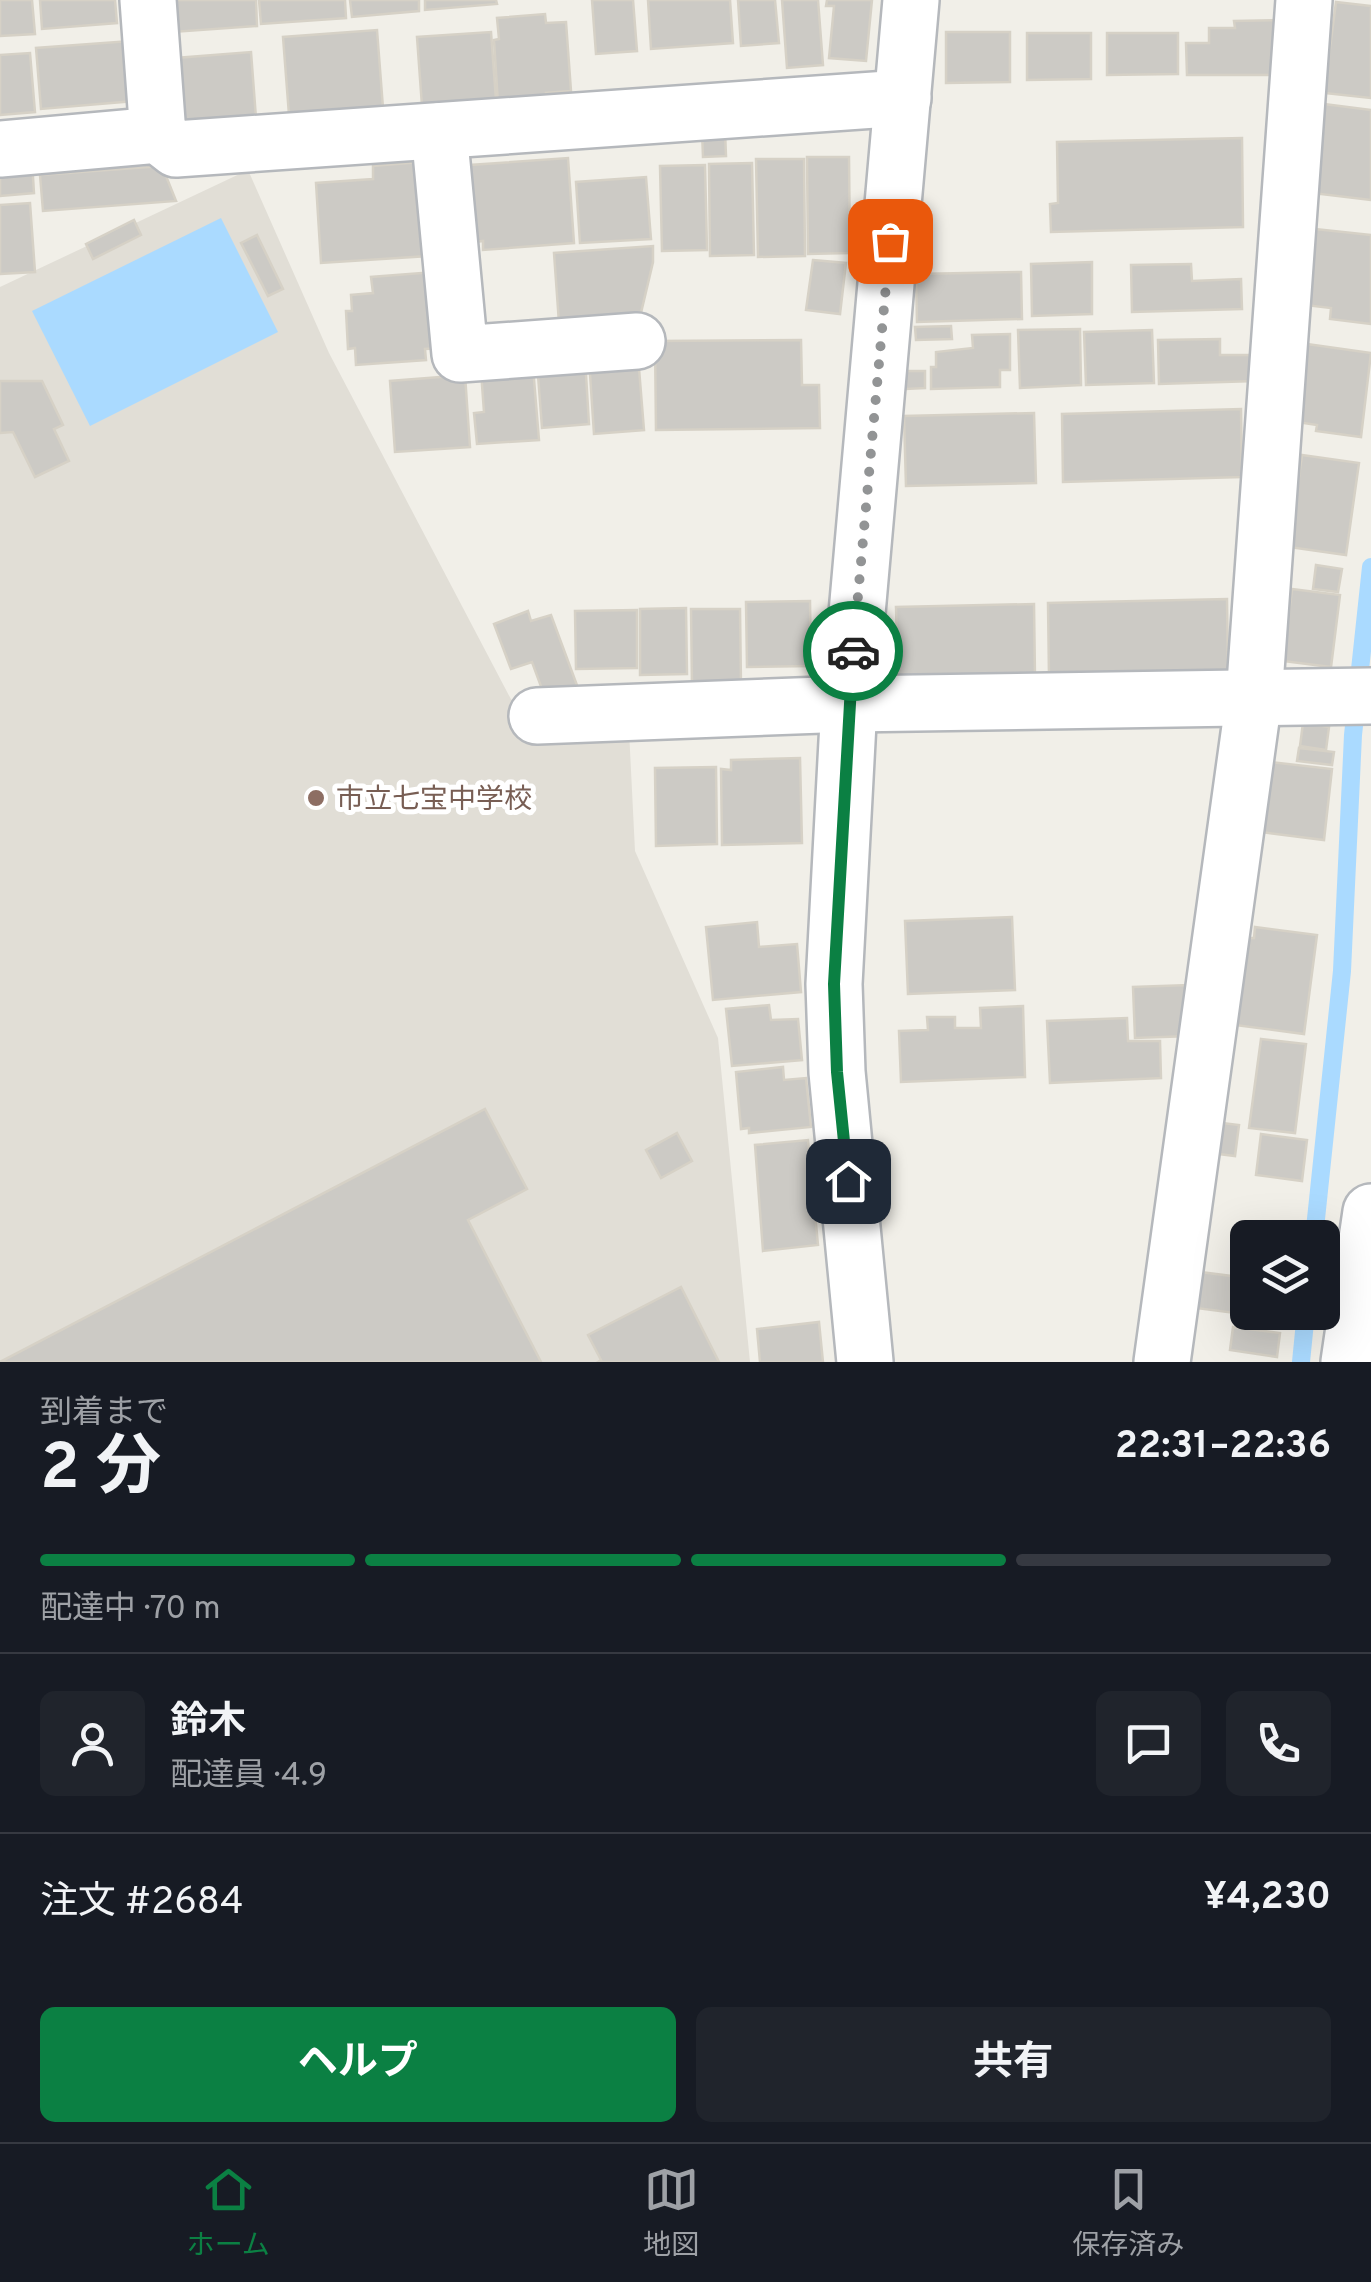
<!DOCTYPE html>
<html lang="ja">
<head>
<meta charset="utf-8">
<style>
	:root { --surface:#171b24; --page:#20242c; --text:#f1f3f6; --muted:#9ea1a6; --line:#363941; --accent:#0b8043 }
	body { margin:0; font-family:Overpass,"Noto Sans JP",sans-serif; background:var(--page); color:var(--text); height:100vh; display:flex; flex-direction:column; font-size:38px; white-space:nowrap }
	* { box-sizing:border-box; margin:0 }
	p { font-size:32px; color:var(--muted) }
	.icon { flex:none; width:55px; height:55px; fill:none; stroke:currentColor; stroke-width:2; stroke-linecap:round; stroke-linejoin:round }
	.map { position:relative; height:1362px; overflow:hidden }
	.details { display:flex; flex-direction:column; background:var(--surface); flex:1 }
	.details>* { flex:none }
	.controls { position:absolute; left:1230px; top:1220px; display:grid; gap:20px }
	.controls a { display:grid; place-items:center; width:110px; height:110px; border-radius:15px; background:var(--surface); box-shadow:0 10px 40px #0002; font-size:50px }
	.pin { position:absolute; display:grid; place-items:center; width:85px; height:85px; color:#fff; margin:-42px; border-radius:20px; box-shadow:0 5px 15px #0006 }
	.courier { position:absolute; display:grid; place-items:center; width:100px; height:100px; margin:-50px; border:8px solid #0b8043; border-radius:50%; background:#fff; color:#222; box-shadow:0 2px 12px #0007 }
	.headline em { font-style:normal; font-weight:700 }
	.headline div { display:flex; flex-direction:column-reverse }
	.headline { display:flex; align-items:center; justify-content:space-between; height:170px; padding:0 40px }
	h1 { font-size:65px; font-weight:700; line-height:75px }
	.bar { display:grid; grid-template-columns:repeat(4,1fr); gap:15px 10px; align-content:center; height:120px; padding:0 40px }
	.bar i { height:12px; border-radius:8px; background:var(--line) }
	.bar .on { background:var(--accent) }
	.bar p { grid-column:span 4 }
	.line { display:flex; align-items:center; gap:25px; padding:0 40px; border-top:2px solid var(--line) }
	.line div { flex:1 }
	.round { display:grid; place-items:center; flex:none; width:105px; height:105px; border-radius:15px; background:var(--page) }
	.action { display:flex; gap:20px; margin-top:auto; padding:20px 40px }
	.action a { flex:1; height:115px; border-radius:15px; background:var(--accent); color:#fff; font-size:40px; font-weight:700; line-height:115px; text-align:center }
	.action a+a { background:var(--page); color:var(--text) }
	.tab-bar { display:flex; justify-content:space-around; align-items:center; height:140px; border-top:2px solid var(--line); background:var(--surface); font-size:28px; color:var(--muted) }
	.tab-bar a { display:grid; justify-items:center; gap:5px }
	.tab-bar .on { color:var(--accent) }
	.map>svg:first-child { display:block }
</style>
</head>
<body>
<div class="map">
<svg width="1371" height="1362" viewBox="0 0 1371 1362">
	<rect width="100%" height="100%" fill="#f1efe8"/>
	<path fill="#e1ded6" d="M 248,170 L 329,353 L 535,745 L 629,730 L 635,851 L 718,1038 L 750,1362 L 0,1362 L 0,287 Z"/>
	<path fill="#aadaff" d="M 221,218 L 278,332 L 90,426 L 32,311 Z"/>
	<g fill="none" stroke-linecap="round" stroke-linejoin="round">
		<g stroke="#aadaff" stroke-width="18">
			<path d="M 1314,1238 L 1342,971 L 1353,735 L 1371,567"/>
			<path d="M 1301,1362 L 1306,1312"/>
		</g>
	</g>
	<g fill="#cccac5" stroke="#d6d1c6" stroke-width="2.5">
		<path d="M 0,0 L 32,0 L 35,34 L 0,36 Z"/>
		<path d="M 40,0 L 115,0 L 117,23 L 42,29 Z"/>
		<path d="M 171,0 L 256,0 L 257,26 L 173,32 Z"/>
		<path d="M 259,0 L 345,0 L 346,18 L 261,24 Z"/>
		<path d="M 350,0 L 419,0 L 419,11 L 352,17 Z"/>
		<path d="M 425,0 L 496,0 L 497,4 L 425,10 Z"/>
		<path d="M 592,0 L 633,0 L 637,51 L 596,54 Z"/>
		<path d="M 648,0 L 730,0 L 733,43 L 651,49 Z"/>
		<path d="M 738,0 L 775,0 L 779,43 L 741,46 Z"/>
		<path d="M 782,0 L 818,0 L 823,65 L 787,68 Z"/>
		<path d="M 827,0 L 872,0 L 866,61 L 829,58 L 834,6 L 826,6 Z"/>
		<path d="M 1336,2 L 1371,6 L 1371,98 L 1324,93 Z"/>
		<path d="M 545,14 L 546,23 L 566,22 L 571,91 L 546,93 L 546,101 L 498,104 L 494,40 L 499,39 L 497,18 Z"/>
		<path d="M 1283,20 L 1283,75 L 1187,75 L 1186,43 L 1209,43 L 1209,28 L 1235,28 L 1234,21 Z"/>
		<path d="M 377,30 L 383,108 L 289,115 L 283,37 Z"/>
		<path d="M 491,32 L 496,100 L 422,106 L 417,37 Z"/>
		<path d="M 946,32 L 1010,32 L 1010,82 L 946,83 Z"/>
		<path d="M 1027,33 L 1091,33 L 1091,79 L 1027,80 Z"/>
		<path d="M 1107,33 L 1178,33 L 1178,74 L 1107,75 Z"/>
		<path d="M 130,41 L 134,101 L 41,109 L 36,48 Z"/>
		<path d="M 251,52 L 256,118 L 181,124 L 176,58 Z"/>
		<path d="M 30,53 L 35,112 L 0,115 L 0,55 Z"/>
		<path d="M 1324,104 L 1371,110 L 1371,200 L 1312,193 Z"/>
		<path d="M 702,131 L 725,131 L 726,156 L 703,157 Z"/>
		<path d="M 1242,138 L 1243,227 L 1051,232 L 1050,204 L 1058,203 L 1057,142 Z"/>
		<path d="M 807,157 L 849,157 L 850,253 L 808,254 Z"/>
		<path d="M 568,158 L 574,243 L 483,250 L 483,241 L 475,242 L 470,165 Z"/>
		<path d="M 756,159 L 804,159 L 805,256 L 758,257 Z"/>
		<path d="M 32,161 L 34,193 L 0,196 L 0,164 Z"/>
		<path d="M 420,162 L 428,256 L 321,263 L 316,183 L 373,179 L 373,166 Z"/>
		<path d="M 752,163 L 754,255 L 710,256 L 709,164 Z"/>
		<path d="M 705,165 L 707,250 L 662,251 L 660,166 Z"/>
		<path d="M 162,166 L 176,201 L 43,211 L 40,175 Z"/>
		<path d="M 646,177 L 651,239 L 580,243 L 576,182 Z"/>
		<path d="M 30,203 L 35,272 L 0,274 L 0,205 Z"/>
		<path d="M 134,220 L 141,235 L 93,259 L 86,244 Z"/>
		<path d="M 1315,229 L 1371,235 L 1371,324 L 1330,319 L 1331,308 L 1305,305 Z"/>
		<path d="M 257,235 L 283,289 L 268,296 L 241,243 Z"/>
		<path d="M 653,246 L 653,262 L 640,317 L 559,323 L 554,253 Z"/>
		<path d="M 813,260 L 846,263 L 840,314 L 806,310 Z"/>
		<path d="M 1092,262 L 1092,314 L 1032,316 L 1031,264 Z"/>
		<path d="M 1191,264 L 1192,281 L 1241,279 L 1242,309 L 1132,312 L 1131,265 Z"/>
		<path d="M 434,272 L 440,348 L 425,349 L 426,360 L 356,365 L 355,348 L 348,349 L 346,311 L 352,311 L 351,295 L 373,293 L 371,277 Z"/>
		<path d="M 1021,272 L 1022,319 L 917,322 L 916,274 Z"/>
		<path d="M 951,326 L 952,339 L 916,340 L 915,327 Z"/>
		<path d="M 1080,329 L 1081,385 L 1020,388 L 1018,330 Z"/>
		<path d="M 1152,330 L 1154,383 L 1086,385 L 1084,332 Z"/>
		<path d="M 1010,334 L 1010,370 L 1000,370 L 1000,387 L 931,389 L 931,367 L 936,367 L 936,352 L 973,348 L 972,335 Z"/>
		<path d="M 1220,339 L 1220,355 L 1254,355 L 1255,381 L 1159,384 L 1158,340 Z"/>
		<path d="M 801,340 L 802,385 L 819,385 L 820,428 L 656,430 L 655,341 Z"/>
		<path d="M 1307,344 L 1371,353 L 1361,437 L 1316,431 L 1317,425 L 1297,422 Z"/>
		<path d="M 638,356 L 644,430 L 594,434 L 589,359 Z"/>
		<path d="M 585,358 L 589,424 L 542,428 L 537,362 Z"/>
		<path d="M 533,367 L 539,440 L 477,444 L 474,413 L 484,412 L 481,371 Z"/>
		<path d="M 905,371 L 925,371 L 925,388 L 906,389 Z"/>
		<path d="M 465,375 L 470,447 L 395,452 L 390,381 Z"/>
		<path d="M 0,381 L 42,381 L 63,425 L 54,429 L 69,461 L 35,477 L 13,432 L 0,433 Z"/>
		<path d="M 1241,409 L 1242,477 L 1063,482 L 1062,414 Z"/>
		<path d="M 1034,413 L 1036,483 L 906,486 L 904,416 Z"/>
		<path d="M 1302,455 L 1359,463 L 1346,555 L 1289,547 Z"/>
		<path d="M 1316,565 L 1342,569 L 1338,592 L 1313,589 Z"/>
		<path d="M 1292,589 L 1340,595 L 1331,667 L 1283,661 Z"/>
		<path d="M 1227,599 L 1228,672 L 1049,677 L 1048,603 Z"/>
		<path d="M 810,601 L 811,666 L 747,667 L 746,602 Z"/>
		<path d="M 1034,604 L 1035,678 L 898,681 L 896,607 Z"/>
		<path d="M 686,608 L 687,674 L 640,675 L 640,609 Z"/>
		<path d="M 691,609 L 740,609 L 741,686 L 692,687 Z"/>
		<path d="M 637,610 L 637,668 L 576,669 L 575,611 Z"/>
		<path d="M 528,611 L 531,621 L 551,615 L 578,688 L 546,700 L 532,662 L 511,669 L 494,624 Z"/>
		<path d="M 1303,723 L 1329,727 L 1326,750 L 1300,746 Z"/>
		<path d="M 1299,748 L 1334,752 L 1332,765 L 1297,761 Z"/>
		<path d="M 800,758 L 802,843 L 722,845 L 721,769 L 731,770 L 731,760 Z"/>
		<path d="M 1270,762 L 1332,769 L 1324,840 L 1261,832 Z"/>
		<path d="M 716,767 L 717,844 L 656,846 L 655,768 Z"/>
		<path d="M 1012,917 L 1015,990 L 908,994 L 905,921 Z"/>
		<path d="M 757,922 L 759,947 L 797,944 L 801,992 L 713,1000 L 706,927 Z"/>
		<path d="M 1255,927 L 1317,935 L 1304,1034 L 1235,1025 L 1247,938 L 1254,938 Z"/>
		<path d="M 1189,985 L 1190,1036 L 1135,1038 L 1133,987 Z"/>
		<path d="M 769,1005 L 771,1020 L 798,1019 L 802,1060 L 732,1066 L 726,1009 Z"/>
		<path d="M 1023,1006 L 1025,1077 L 901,1082 L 899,1031 L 928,1030 L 927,1017 L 955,1017 L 955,1028 L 981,1028 L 980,1008 Z"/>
		<path d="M 1127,1018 L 1128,1041 L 1160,1041 L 1161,1078 L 1050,1083 L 1047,1021 Z"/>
		<path d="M 1261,1039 L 1306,1044 L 1295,1133 L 1249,1128 Z"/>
		<path d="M 783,1067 L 784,1080 L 806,1078 L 811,1127 L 749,1133 L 749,1128 L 741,1129 L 736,1072 Z"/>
		<path d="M 485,1109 L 527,1189 L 468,1220 L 541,1362 L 0,1362 Z"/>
		<path d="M 1214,1122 L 1239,1125 L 1235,1156 L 1210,1153 Z"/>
		<path d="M 677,1133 L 692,1161 L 661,1178 L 646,1150 Z"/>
		<path d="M 1261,1134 L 1307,1140 L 1302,1181 L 1256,1175 Z"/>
		<path d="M 808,1140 L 818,1245 L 763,1251 L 755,1145 Z"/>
		<path d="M 1248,1255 L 1248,1312 L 1283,1312 L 1282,1319 L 1196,1308 L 1200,1272 L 1232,1276 L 1233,1264 L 1246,1266 Z"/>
		<path d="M 681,1287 L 719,1362 L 598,1362 L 601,1360 L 588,1335 Z"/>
		<path d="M 819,1322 L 823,1362 L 760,1362 L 757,1329 Z"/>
		<path d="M 1233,1327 L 1280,1333 L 1277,1357 L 1230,1350 Z"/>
	</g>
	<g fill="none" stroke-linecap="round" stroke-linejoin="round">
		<g stroke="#b5b8bc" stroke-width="60">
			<g id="minor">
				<path d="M 148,0 L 158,135"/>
				<path d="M 439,131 L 460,354 L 637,341"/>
				<path d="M 0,149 L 158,135 L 176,149 L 903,98"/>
				<path d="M 537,716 L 849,704 L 1371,696"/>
				<path d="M 865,1362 L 837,1072 L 834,984 L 849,704 L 911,0"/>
				<path d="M 1162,1362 L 1254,698 L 1304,0"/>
				<path d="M 1349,1362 L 1371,1212"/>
			</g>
		</g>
		<use href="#minor" stroke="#fff" stroke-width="55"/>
	</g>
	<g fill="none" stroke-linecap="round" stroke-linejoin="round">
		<path stroke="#929495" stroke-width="10" stroke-dasharray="0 18" d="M 853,651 L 890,241"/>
		<path stroke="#0b8043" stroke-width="12" d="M 848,1181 L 837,1072 L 834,984 L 853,651"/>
	</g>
	<circle fill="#8d6e63" stroke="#fff" stroke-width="4" cx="316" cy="798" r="10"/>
	<g text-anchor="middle" stroke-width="10" stroke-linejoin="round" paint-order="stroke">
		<g font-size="28" fill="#785e54" stroke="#fff" text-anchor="start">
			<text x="336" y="808">市立七宝中学校</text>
		</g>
	</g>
</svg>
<div class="controls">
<a><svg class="icon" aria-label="layers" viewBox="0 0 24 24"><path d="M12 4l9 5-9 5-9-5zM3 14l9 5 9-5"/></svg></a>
</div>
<div class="pin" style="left:890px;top:241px;background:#ea580c"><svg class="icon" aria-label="bag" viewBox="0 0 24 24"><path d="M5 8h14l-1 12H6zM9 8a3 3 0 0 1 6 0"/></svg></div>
<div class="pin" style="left:848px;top:1181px;background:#1f2937"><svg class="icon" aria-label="home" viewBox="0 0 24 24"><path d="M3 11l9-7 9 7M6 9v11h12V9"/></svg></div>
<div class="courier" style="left:853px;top:651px"><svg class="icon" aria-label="car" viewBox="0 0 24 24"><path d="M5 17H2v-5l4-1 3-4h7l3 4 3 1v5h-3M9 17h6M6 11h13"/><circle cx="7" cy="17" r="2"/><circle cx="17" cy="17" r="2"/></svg></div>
</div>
<section class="details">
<div class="headline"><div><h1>2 分</h1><p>到着まで</p></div><em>22:31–22:36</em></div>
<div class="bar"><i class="on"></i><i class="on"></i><i class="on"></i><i></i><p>配達中 · 70 m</p></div>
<div class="line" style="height:180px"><a class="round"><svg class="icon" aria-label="person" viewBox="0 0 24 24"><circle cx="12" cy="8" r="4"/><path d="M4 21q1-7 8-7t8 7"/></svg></a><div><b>鈴木</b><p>配達員 · 4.9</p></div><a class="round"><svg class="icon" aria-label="chat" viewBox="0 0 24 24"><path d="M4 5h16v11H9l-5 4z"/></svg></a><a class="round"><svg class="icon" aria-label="phone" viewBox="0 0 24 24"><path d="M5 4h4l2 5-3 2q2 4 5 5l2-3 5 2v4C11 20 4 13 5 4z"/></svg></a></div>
<div class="line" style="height:130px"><div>注文 #2684</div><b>¥4,230</b></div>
<div class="action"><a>ヘルプ</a><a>共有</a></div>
</section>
<nav class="tab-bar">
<a class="on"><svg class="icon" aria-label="home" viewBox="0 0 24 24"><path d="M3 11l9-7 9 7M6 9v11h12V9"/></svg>ホーム</a>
<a><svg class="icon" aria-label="map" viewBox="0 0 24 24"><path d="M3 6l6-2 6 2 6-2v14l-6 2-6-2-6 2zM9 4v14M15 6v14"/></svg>地図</a>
<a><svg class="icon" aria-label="saved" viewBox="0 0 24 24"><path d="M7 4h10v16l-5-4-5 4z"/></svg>保存済み</a>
</nav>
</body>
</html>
